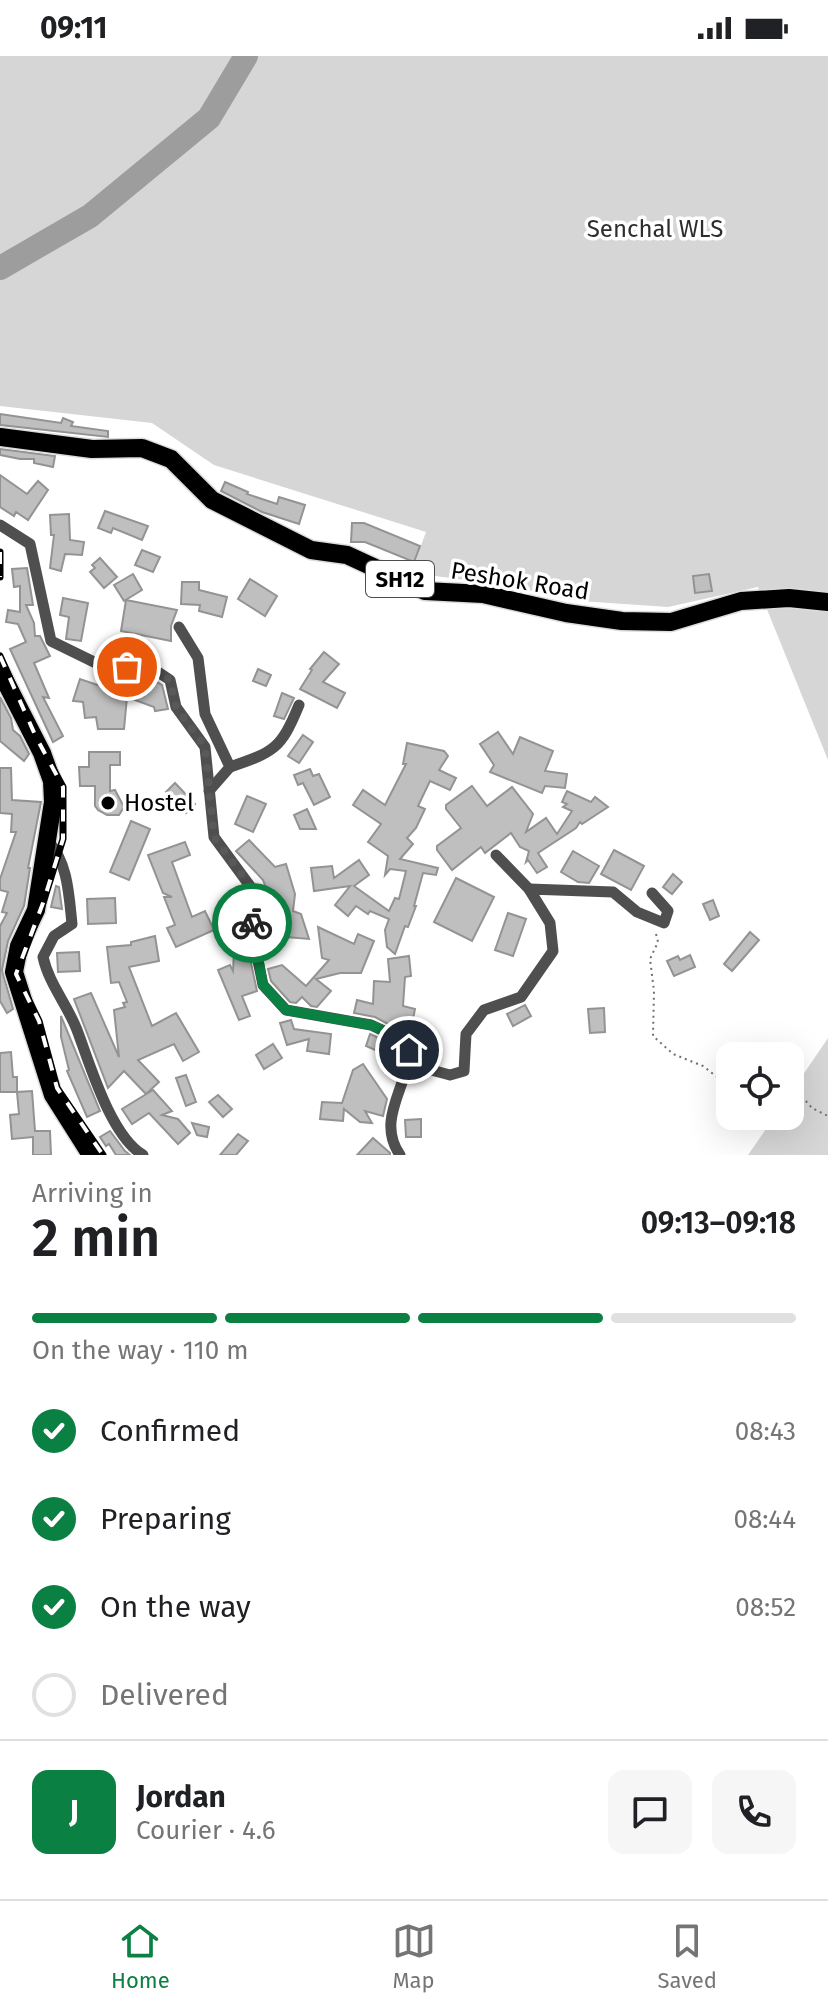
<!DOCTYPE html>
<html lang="en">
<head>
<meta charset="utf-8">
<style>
	:root { --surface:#fff; --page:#f6f6f6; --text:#202124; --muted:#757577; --line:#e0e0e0; --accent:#0b8043 }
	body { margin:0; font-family:"Fira Sans",sans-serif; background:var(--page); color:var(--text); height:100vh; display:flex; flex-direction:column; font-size:30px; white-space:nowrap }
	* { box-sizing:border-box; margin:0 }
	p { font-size:26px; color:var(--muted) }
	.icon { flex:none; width:44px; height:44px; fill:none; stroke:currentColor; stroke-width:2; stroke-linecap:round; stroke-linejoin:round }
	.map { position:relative; height:1099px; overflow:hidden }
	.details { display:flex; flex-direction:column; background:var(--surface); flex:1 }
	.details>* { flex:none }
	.buttons { position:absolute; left:716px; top:986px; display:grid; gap:16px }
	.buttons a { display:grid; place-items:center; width:88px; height:88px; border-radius:16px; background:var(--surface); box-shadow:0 8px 32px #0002; font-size:40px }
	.pin { position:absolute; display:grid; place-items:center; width:68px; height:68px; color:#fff; margin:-34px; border:4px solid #fff; border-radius:50%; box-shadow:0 2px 8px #0007 }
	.courier { position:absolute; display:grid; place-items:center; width:80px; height:80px; margin:-40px; border:6px solid #0b8043; border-radius:50%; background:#fff; color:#222; box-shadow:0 2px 10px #0007 }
	.head em { font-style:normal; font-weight:600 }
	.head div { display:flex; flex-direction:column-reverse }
	.head { display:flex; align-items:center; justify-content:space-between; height:136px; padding:0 32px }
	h1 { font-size:52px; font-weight:600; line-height:60px }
	.bar { display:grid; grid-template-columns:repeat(4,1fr); gap:12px 8px; align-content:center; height:96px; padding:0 32px }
	.bar i { height:10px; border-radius:6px; background:var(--line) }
	.bar .selected { background:var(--accent) }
	.bar p { grid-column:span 4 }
	.line { display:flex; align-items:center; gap:20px; padding:0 32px; border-top:2px solid var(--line) }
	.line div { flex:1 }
	.round { display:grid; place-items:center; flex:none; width:84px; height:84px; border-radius:16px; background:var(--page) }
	ol { padding:0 32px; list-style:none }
	li { display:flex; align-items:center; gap:24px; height:88px }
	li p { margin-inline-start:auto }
	li .icon { padding:8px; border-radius:50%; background:var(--accent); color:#fff; stroke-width:4 }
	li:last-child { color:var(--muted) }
	li i { width:44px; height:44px; border:4px solid var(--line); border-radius:50% }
	.status { display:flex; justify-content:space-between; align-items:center; height:56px; padding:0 40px; background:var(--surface); direction:ltr }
	.status svg { height:22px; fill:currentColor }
	.tabs { display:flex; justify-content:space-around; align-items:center; height:112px; border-top:2px solid var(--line); background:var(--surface); font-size:22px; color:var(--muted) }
	.tabs a { display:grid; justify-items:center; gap:4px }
	.tabs .selected { color:var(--accent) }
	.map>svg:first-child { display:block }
</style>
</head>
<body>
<div class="status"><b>09:11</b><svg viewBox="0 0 49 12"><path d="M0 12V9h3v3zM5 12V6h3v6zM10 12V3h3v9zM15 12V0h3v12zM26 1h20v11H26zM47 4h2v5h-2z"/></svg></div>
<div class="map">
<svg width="828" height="1099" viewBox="0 0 828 1099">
	<rect width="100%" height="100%" fill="#fff"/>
	<g fill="#d6d6d6">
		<path d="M 0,0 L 237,0 L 202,56 L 83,154 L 0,206 Z"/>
		<path d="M 251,0 L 828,0 L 828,704 L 758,531 L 668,551 L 580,545 L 498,528 L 427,519 L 412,514 L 426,476 L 214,409 L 152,367 L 0,350 L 0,219 L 93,163 L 212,65 Z"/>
		<path d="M 828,982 L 828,1099 L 748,1099 L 775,1060 L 790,1060 L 790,1038 Z"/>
	</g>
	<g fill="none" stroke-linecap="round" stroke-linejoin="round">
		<path stroke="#9d9d9d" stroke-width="24" d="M 0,212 L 90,160 L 209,62 L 246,0"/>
	</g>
	<g fill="#bfbfbf" stroke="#939393" stroke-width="2">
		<path d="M 0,358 L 61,367 L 63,362 L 73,366 L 71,370 L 108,375 L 108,381 L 0,369 Z"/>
		<path d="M 0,393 L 55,400 L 53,411 L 34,407 L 34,403 L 20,403 L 0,399 Z"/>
		<path d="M 0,419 L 27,438 L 38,425 L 48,434 L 28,464 L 16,456 L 14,460 L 0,451 Z"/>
		<path d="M 225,426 L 248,436 L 247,438 L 277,448 L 279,441 L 305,449 L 299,468 L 262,456 L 221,435 Z"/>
		<path d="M 105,455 L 148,470 L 142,484 L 113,472 L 111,477 L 98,472 Z"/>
		<path d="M 69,458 L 70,484 L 84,486 L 82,499 L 65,498 L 61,515 L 50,512 L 54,479 L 51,479 L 50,459 Z"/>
		<path d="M 352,467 L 364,467 L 420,490 L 414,506 L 365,486 L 351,486 Z"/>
		<path d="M 142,494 L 160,501 L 153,516 L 135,509 Z"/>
		<path d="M 100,502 L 117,521 L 104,532 L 90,516 L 95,512 L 92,509 Z"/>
		<path d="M 27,512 L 33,549 L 26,549 L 34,567 L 35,580 L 40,580 L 50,600 L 34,607 L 49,642 L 43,641 L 63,680 L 53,686 L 10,593 L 26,586 L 18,568 L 6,566 L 8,554 L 20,556 L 20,530 L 14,531 L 12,513 Z"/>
		<path d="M 133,518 L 142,534 L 124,545 L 114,529 Z"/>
		<path d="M 709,518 L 712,535 L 695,537 L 693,520 Z"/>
		<path d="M 250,523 L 277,540 L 265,560 L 238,543 Z"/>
		<path d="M 182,526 L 199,526 L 199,534 L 227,541 L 222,561 L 199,555 L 200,549 L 181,548 Z"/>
		<path d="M 63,542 L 88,547 L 81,585 L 66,583 L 69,561 L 60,559 Z"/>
		<path d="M 126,544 L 177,554 L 171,570 L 171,585 L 121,575 Z"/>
		<path d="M 324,596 L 339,608 L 323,626 L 345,637 L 337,652 L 300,633 L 312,614 L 310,613 Z"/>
		<path d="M 258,613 L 271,619 L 266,630 L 253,625 Z"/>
		<path d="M 116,619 L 154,630 L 157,626 L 162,629 L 168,653 L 155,655 L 154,651 L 127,641 L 124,673 L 98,673 L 96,661 L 85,662 L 83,646 L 73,645 L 80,623 L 112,634 Z"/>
		<path d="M 282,637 L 294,642 L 284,663 L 274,660 Z"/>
		<path d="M 0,641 L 11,662 L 13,674 L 20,680 L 29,698 L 24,705 L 0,685 Z"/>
		<path d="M 498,676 L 513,698 L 520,681 L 553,695 L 545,715 L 567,718 L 565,732 L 545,730 L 542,737 L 490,716 L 494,709 L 480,688 Z"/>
		<path d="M 303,679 L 313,686 L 299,707 L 288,700 Z"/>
		<path d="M 407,687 L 444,695 L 448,700 L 439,714 L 456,722 L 450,734 L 430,725 L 418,750 L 425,753 L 416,772 L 407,782 L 413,788 L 400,803 L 438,812 L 436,819 L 423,817 L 414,850 L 416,850 L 408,871 L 405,870 L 395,898 L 387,891 L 385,874 L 389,863 L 370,855 L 368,858 L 356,850 L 348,860 L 335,849 L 350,830 L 314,835 L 311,812 L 332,810 L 334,822 L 359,804 L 369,819 L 354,830 L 389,855 L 395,842 L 399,843 L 406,815 L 390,813 L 385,819 L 388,800 L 368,786 L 381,768 L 353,749 L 363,734 L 385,749 L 406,708 L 403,708 Z"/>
		<path d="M 89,696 L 120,696 L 120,709 L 110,709 L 110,735 L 115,734 L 124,751 L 119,759 L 107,759 L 98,754 L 95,750 L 95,730 L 80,730 L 79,711 L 89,711 Z"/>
		<path d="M 0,712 L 11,712 L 12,744 L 41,746 L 28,812 L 30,812 L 24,850 L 8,885 L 2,914 L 13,953 L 7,957 L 0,945 L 0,870 L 7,857 L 2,856 L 8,836 L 0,834 L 0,823 L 16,776 L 11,776 L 12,758 L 0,757 Z"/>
		<path d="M 310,713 L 313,720 L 319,718 L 330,741 L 314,749 L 303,727 L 298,729 L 294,719 Z"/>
		<path d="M 175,727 L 195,748 L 186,757 L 166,736 Z"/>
		<path d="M 472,730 L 487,750 L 512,731 L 533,758 L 526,776 L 546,762 L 557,778 L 572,755 L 563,751 L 567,748 L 562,746 L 567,735 L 591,746 L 595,741 L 608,751 L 582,768 L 580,766 L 576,772 L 538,797 L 547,811 L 537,817 L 528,804 L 526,806 L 529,795 L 520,791 L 511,777 L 485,797 L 481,791 L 452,814 L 437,794 L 437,790 L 461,772 L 446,753 L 446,749 Z"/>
		<path d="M 247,740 L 266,748 L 253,776 L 235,768 Z"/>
		<path d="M 307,753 L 316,773 L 300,773 L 294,759 Z"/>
		<path d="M 131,765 L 150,773 L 129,824 L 110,816 Z"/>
		<path d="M 249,784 L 275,811 L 286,808 L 295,838 L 293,855 L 301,858 L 309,883 L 262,879 L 266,832 L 263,824 L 236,795 Z"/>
		<path d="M 185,786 L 190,799 L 172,806 L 192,861 L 205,855 L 214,874 L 176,891 L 167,872 L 175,869 L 164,841 L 172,841 L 163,837 L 148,799 Z"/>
		<path d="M 614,794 L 644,810 L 631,834 L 601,818 Z"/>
		<path d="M 573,795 L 599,810 L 589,827 L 578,826 L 561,816 Z"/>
		<path d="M 673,818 L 682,826 L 672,838 L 663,831 Z"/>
		<path d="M 456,822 L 494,841 L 472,885 L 434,866 Z"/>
		<path d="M 56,830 L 59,831 L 62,853 L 51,851 Z"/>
		<path d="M 115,842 L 116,867 L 88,868 L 87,843 Z"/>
		<path d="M 713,844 L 719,860 L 710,864 L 703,848 Z"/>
		<path d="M 508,857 L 526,863 L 513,900 L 495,894 Z"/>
		<path d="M 318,871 L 354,888 L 358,878 L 374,885 L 361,917 L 340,917 L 316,923 L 331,935 L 317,951 L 311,950 L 302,941 L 296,947 L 290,946 L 271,925 L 268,913 L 282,909 L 306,930 L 329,904 L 322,902 Z"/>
		<path d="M 235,875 L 244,875 L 257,935 L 242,940 L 250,960 L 239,964 L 218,914 L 230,909 L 233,915 Z"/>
		<path d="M 750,876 L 759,884 L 732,915 L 724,908 Z"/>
		<path d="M 155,880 L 159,905 L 129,911 L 152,970 L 176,957 L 199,996 L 183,1005 L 174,988 L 138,1004 L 159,1026 L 146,1038 L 124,1015 L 108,1032 L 74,943 L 91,937 L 119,1001 L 114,954 L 125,951 L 123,947 L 127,946 L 119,926 L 111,927 L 107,891 L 131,889 L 131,886 Z"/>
		<path d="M 79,896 L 80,915 L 58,916 L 57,897 Z"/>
		<path d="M 690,899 L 695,911 L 674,920 L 667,905 L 678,900 L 680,904 Z"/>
		<path d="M 409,900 L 411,920 L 405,921 L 403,950 L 415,953 L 411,973 L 407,972 L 405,977 L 375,961 L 354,957 L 357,944 L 373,948 L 374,925 L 390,926 L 388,903 Z"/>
		<path d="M 525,949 L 531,960 L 513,970 L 507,958 Z"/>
		<path d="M 604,952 L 605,976 L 590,977 L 588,953 Z"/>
		<path d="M 61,960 L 100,1055 L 87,1061 L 67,1015 L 69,1014 L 61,981 Z"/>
		<path d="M 291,964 L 294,973 L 331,978 L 329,998 L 307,995 L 309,983 L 287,989 L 280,967 Z"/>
		<path d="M 370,978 L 392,988 L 397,994 L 393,1002 L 366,990 Z"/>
		<path d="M 273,988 L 282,1002 L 264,1013 L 256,999 Z"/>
		<path d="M 11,996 L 13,1021 L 17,1021 L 17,1036 L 0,1036 L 0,997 Z"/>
		<path d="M 363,1008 L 387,1043 L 383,1060 L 365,1055 L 372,1067 L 360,1066 L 344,1053 L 343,1065 L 320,1063 L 322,1046 L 342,1047 L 353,1014 Z"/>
		<path d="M 186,1019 L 196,1046 L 186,1050 L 176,1022 Z"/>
		<path d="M 153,1034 L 172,1055 L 162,1059 L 178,1063 L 190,1077 L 178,1088 L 149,1057 L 132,1068 L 122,1053 Z"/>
		<path d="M 32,1035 L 35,1075 L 50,1075 L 51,1099 L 33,1099 L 33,1081 L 12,1083 L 10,1059 L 19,1058 L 17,1036 Z"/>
		<path d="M 218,1039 L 232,1053 L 223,1061 L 209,1046 Z"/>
		<path d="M 421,1063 L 421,1081 L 406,1081 L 405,1064 Z"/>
		<path d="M 192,1067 L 209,1071 L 207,1081 L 197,1079 Z"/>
		<path d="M 110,1075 L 125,1095 L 130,1099 L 116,1099 L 109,1088 L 106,1090 L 100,1081 Z"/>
		<path d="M 238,1078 L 248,1085 L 236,1099 L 220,1099 Z"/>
		<path d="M 373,1082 L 390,1097 L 390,1099 L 357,1099 Z"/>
	</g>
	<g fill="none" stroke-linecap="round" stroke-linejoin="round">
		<g stroke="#dbdbdb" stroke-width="21">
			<path id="primary" d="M 0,381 L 92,393 L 142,392 L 171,403 L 212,444 L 311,494 L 347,499 L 425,535 L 483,538 L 566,557 L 622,565 L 671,566 L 741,545 L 789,542 L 828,546"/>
		</g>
		<g stroke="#dbdbdb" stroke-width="21">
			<path id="trunk" d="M 0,615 L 42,697 L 52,725 L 53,746 L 36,854 L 19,890 L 14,916 L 53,1039 L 91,1099"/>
		</g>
		<g stroke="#717171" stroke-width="2" stroke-dasharray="2 4" stroke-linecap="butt">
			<path d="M 656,878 L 658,886 L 650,903 L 654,935 L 653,980 L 673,998 L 703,1010 L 717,1021 L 730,1022"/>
			<path d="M 790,1027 L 812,1052 L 828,1060"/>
		</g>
		<g stroke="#4f4f4f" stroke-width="11">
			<path d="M 0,469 L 30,488 L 51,585 L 96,607 L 158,616 L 170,624 L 176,651 L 205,691 L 214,781 L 250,830 L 252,875 L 263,929 L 286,954 L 371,969 L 397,981 L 409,994 C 409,1030 375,1063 400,1099"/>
			<path d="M 179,571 L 198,602 L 205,658 L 230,711 L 209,735"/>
			<path d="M 230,711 C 274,696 281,693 299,649"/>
			<path d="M 48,785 C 68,806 69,840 72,868 L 54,880 L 43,901 C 49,928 67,948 77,974 C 90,1008 110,1079 143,1099"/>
			<path d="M 496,799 L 529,833"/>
			<path d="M 409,1008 L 450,1019 L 464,1015 L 466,978 L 484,954 L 521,941 L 553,895 L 550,867 L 529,833 L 613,836 L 637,856 L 664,867 L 668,855 L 652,837"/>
		</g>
		<use href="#primary" stroke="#000" stroke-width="18"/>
		<use href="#trunk" stroke="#000" stroke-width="18"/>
		<g stroke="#000" stroke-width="7">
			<g id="rail">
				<path d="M 0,496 L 0,521"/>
				<path d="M 0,600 L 36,681 L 63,731 L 63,783 L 43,847 L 16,918 L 39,965 L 57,1032 L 103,1099"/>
			</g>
		</g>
		<use href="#rail" stroke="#fff" stroke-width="4" stroke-dasharray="12" stroke-linecap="butt"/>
	</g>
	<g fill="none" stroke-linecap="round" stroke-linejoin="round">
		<path stroke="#595959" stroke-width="8" stroke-dasharray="0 14.4" d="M 127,611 L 158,616 L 170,624 L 176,651 L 205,691 L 214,781 L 250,830 L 252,867"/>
		<path stroke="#0b8043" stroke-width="10" d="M 252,867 L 263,929 L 286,954 L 371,969 L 397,981 L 409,994"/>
	</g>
	<circle fill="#000" stroke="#fff" stroke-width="3" cx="108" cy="747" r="8"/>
	<g text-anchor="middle" stroke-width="7" stroke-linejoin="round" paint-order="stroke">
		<rect fill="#fff" stroke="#4c4c4c" stroke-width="2" x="366" y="505" width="68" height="36" rx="6"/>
		<g font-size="22" font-weight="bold" fill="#000">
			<text x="400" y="531">SH12</text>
		</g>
		<g font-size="24" fill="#2d2d2d" stroke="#fff">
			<text x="655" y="181">Senchal WLS</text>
		</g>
		<g font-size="24" fill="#000" stroke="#fff">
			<text transform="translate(520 525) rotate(9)" y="8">Peshok Road</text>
		</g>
		<g font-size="24" fill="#000" stroke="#fff" text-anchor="start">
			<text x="124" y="755">Hostel</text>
		</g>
	</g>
</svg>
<div class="buttons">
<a><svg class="icon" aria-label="locate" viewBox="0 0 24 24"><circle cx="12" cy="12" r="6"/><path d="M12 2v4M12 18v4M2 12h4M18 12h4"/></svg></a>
</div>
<div class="pin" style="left:127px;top:611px;background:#ea580c"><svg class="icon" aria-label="bag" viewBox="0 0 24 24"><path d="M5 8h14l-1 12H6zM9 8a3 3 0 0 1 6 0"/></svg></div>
<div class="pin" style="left:409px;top:994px;background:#1f2937"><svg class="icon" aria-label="home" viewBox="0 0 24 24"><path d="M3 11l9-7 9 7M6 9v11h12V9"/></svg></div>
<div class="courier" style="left:252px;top:867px"><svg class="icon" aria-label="bike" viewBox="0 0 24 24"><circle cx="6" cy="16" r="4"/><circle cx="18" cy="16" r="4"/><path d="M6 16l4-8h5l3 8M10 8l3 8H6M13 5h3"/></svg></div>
</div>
<section class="details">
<div class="head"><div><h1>2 min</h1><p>Arriving in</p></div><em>09:13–09:18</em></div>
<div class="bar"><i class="selected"></i><i class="selected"></i><i class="selected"></i><i></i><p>On the way · 110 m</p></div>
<ol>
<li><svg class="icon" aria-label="check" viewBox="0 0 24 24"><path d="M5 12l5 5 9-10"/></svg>Confirmed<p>08:43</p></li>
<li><svg class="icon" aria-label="check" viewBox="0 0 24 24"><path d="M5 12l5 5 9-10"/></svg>Preparing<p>08:44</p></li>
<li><svg class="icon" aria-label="check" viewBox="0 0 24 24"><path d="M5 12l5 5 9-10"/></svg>On the way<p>08:52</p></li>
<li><i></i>Delivered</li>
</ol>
<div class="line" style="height:144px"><b class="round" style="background:var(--accent);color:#fff">J</b><div><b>Jordan</b><p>Courier · 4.6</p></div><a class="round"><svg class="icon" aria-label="chat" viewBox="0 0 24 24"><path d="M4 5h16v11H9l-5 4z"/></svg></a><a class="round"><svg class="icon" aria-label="phone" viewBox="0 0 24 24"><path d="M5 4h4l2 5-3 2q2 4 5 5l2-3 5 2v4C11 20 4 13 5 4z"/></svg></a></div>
</section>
<nav class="tabs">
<a class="selected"><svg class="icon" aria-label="home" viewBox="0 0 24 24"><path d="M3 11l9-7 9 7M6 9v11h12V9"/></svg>Home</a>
<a><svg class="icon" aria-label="map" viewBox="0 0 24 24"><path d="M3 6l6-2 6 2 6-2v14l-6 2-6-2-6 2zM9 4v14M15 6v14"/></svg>Map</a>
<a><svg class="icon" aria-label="saved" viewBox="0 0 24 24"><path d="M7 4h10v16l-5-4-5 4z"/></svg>Saved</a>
</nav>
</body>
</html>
